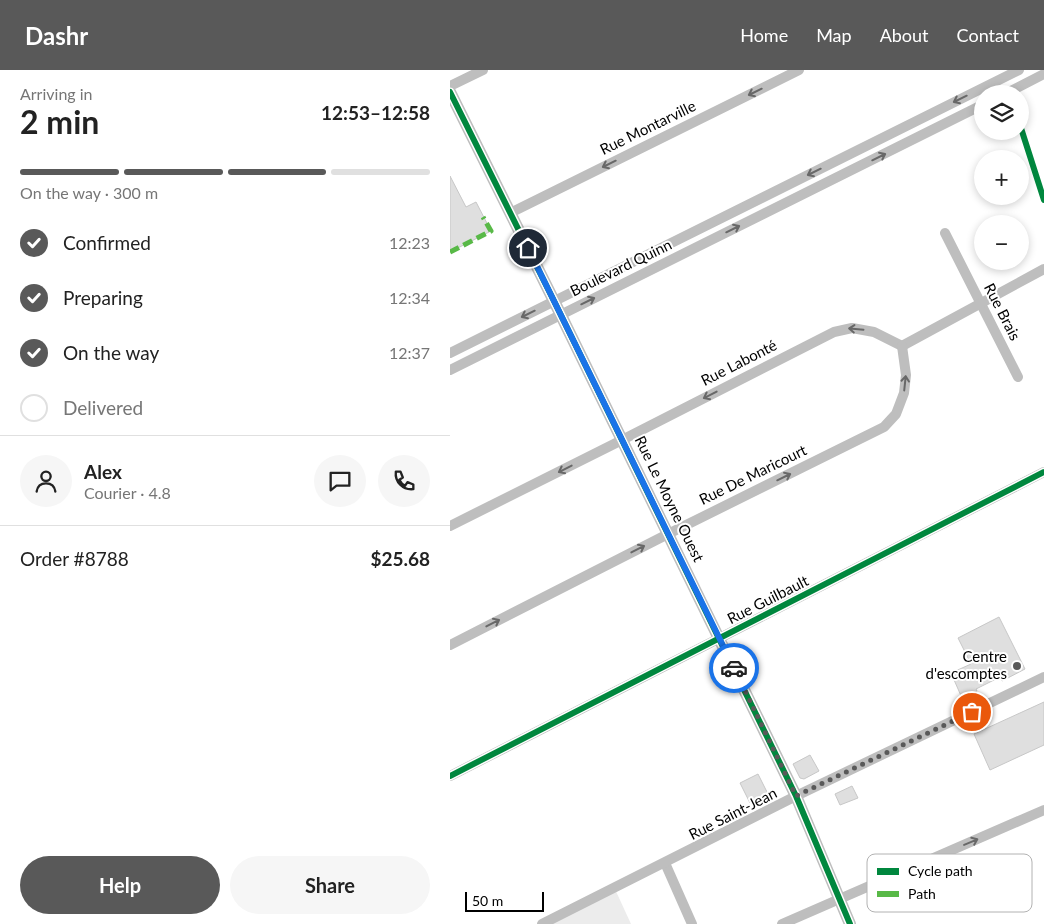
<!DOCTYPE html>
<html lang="en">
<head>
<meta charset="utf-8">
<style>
	:root { --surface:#fff; --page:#f6f6f6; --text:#222; --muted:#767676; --line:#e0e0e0; --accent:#595959 }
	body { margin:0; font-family:Lato,sans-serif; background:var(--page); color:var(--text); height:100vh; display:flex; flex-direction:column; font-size:19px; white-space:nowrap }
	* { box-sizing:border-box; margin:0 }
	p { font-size:16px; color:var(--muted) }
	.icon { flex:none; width:28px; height:28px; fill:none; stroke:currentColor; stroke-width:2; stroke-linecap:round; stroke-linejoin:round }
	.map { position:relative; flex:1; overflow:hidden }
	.drawer { display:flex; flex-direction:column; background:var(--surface); width:450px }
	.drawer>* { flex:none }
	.buttons { position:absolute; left:524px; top:15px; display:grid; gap:10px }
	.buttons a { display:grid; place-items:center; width:55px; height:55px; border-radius:50%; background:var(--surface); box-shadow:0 2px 8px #0003; font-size:25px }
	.scale { position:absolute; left:15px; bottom:12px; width:79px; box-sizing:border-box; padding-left:5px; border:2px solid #000; border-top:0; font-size:14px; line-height:18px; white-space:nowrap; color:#000; -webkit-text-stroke:4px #fff; paint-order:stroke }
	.pin { position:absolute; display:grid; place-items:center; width:42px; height:42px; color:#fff; margin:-21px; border:2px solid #fff; border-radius:50%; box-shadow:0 1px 5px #0007 }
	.courier { position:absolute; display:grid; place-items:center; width:50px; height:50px; margin:-25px; border:4px solid #1a73e8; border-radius:50%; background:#fff; color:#222; box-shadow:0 1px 6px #0007 }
	.head em { font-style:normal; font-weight:700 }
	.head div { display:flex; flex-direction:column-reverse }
	.head { display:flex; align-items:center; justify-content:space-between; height:85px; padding:0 20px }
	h1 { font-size:32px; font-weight:700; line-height:38px }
	.bar { display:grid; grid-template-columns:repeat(4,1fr); gap:8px 5px; align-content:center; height:60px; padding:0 20px }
	.bar i { height:6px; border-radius:4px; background:var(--line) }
	.bar .active { background:var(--accent) }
	.bar p { grid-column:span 4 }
	.line { display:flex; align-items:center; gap:12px; padding:0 20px; border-top:1px solid var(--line) }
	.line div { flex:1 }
	.round { display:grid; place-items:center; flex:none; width:52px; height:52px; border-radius:26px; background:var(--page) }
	ol { padding:0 20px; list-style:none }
	li { display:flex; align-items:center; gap:15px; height:55px }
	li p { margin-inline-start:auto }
	li .icon { padding:5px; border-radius:50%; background:var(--accent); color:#fff; stroke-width:4 }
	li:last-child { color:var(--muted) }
	li i { width:28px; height:28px; border:2px solid var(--line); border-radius:50% }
	.action { display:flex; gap:10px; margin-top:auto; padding:10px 20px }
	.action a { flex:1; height:58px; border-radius:30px; background:var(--accent); color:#fff; font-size:20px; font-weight:700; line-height:58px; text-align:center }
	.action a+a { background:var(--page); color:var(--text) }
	header { display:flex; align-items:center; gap:30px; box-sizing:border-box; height:70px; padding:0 25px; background:var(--accent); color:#fff }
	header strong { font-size:24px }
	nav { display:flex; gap:28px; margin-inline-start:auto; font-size:18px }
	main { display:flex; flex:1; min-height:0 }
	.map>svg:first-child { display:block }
</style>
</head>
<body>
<header>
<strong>Dashr</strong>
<nav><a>Home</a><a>Map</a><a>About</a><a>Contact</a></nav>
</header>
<main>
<section class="drawer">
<div class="head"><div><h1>2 min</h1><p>Arriving in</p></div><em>12:53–12:58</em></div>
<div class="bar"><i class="active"></i><i class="active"></i><i class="active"></i><i></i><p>On the way · 300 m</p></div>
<ol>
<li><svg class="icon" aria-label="check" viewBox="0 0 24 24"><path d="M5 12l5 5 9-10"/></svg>Confirmed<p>12:23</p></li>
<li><svg class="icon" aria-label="check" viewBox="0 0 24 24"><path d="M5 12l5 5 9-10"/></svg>Preparing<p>12:34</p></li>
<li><svg class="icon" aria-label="check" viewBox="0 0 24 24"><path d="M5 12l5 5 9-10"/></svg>On the way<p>12:37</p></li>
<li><i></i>Delivered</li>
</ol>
<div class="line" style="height:90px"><a class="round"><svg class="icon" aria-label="person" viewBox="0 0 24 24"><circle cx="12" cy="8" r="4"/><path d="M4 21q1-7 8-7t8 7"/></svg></a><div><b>Alex</b><p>Courier · 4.8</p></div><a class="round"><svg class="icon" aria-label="chat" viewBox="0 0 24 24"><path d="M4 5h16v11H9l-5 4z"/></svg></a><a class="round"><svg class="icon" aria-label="phone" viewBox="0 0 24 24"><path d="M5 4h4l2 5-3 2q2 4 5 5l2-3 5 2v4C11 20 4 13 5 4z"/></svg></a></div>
<div class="line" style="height:65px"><div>Order #8788</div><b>$25.68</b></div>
<div class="action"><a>Help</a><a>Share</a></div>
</section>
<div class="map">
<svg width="594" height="854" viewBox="0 0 594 854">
	<rect width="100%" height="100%" fill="#fff"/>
	<path fill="#ececec" d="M 164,817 L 181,854 L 92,854 Z"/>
	<g fill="#dfdfdf" stroke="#c7c7c7">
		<path d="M 0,106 L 16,137 L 26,132 L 41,161 L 0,182 Z"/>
		<path d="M 549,547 L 575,599 L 552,611 L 550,607 L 526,619 L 527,621 L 512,628 L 501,603 L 521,594 L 508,568 Z"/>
		<path d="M 594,632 L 594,675 L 540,700 L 524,664 Z"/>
		<path d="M 360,685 L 369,701 L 354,709 L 350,708 L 343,694 Z"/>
		<path d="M 308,704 L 318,724 L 300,733 L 290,713 Z"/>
		<path d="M 402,716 L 408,728 L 390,735 L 385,724 Z"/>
	</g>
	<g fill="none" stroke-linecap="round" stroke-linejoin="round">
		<g stroke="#bebebe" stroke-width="10">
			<path d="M 0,16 L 33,0"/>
			<path d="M 555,24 L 594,4"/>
			<path d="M 60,143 L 349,0"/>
			<path d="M 495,163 L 568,307"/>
			<path d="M 452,276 L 594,199"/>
			<path d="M 0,283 L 569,0"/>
			<path d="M 0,300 L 532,35"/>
			<path d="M 0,456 L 172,370 L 384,262 L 402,258 L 424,262 L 452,276"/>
			<path d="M 0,575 L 218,464 L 434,357 L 446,344 L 454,323 L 456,305 L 452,276"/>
			<path d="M 0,706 L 594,402"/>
			<path d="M 215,793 L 242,854"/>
			<path d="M 92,854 L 346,726 L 594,607"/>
			<path d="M 332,854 L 594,740"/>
		</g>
		<path stroke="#bebebe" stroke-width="12" d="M 0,22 L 104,231 L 346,726 L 400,854"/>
		<path stroke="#58b947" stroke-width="5" stroke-dasharray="10 5" stroke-linecap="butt" d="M 0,182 L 41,161 L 33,147"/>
		<g stroke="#fff" stroke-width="9">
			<g id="cycleway">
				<path d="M 0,22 L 104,231 L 346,726 L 400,854"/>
				<path d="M 570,55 L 594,130"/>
				<path d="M 0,706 L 594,402"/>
			</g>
		</g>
		<use href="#cycleway" stroke="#00873e" stroke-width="6"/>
	</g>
	<defs><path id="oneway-shaft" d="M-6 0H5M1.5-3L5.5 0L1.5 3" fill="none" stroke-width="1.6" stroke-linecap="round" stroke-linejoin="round" transform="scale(1.25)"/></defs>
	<g stroke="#686868">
		<use href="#oneway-shaft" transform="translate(305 22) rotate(154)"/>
		<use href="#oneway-shaft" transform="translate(510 29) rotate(154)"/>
		<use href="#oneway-shaft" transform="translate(429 87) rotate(-26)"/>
		<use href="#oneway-shaft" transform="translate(159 94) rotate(154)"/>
		<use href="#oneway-shaft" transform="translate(364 102) rotate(154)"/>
		<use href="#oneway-shaft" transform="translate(283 159) rotate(-26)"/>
		<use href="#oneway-shaft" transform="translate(138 231) rotate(-26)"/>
		<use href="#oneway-shaft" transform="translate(78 244) rotate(154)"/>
		<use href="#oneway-shaft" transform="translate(406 259) rotate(-175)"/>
		<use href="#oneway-shaft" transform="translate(455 313) rotate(-84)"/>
		<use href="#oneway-shaft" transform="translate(260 325) rotate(153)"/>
		<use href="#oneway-shaft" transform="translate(115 399) rotate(153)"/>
		<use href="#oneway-shaft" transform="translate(334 407) rotate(-26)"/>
		<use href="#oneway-shaft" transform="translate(188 479) rotate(-27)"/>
		<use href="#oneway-shaft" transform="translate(43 553) rotate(-27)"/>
		<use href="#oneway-shaft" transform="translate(521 772) rotate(-23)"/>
	</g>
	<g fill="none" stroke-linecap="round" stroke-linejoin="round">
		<path stroke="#595959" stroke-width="5" stroke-dasharray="0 9" d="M 284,598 L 346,726 L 522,642"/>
		<path stroke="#1a73e8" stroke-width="6" d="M 78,178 L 284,598"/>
	</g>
	<circle fill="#595959" stroke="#fff" stroke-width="2" cx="567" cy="596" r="5"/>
	<g text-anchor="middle" stroke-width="4" stroke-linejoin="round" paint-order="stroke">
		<g font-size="15" fill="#000" stroke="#fff">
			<text transform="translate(198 58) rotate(-26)" y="5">Rue Montarville</text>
			<text transform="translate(171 198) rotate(-26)" y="5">Boulevard Quinn</text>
			<text transform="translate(552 242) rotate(63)" y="5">Rue Brais</text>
			<text transform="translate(289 293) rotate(-27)" y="5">Rue Labonté</text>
			<text transform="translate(303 405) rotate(-26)" y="5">Rue De Maricourt</text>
			<text transform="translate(219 429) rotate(64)" y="5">Rue Le Moyne Ouest</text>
			<text transform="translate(318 530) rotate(-27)" y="5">Rue Guilbault</text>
			<text transform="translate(283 744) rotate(-27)" y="5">Rue Saint-Jean</text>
		</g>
		<g font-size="15" fill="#000" stroke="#fff" text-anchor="end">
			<text x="557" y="592">Centre<tspan x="557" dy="17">d'escomptes</tspan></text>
		</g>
	</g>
	<rect x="417" y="784" width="165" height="58" rx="8" fill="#fff" stroke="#b2b2b2" stroke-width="1"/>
	<rect x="427" y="798" width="22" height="7" fill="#00873e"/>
	<rect x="427" y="821" width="22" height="6" fill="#58b947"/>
	<g font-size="14" fill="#000">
		<text x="458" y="806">Cycle path</text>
		<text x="458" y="829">Path</text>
	</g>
</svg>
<div class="buttons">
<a><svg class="icon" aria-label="layers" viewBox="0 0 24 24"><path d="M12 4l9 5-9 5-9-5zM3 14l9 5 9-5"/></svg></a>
<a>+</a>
<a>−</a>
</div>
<div class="scale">50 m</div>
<div class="pin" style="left:522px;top:642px;background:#ea580c"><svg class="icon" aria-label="bag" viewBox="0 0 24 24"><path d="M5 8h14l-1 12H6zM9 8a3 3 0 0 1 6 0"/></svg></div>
<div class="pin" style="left:78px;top:178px;background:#1f2937"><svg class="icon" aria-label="home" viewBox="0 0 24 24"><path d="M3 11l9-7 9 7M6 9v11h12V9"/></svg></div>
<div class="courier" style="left:284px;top:598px"><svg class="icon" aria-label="car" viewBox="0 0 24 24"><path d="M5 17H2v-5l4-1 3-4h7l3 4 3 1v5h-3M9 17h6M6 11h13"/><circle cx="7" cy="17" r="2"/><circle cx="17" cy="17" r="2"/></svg></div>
</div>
</main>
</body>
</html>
